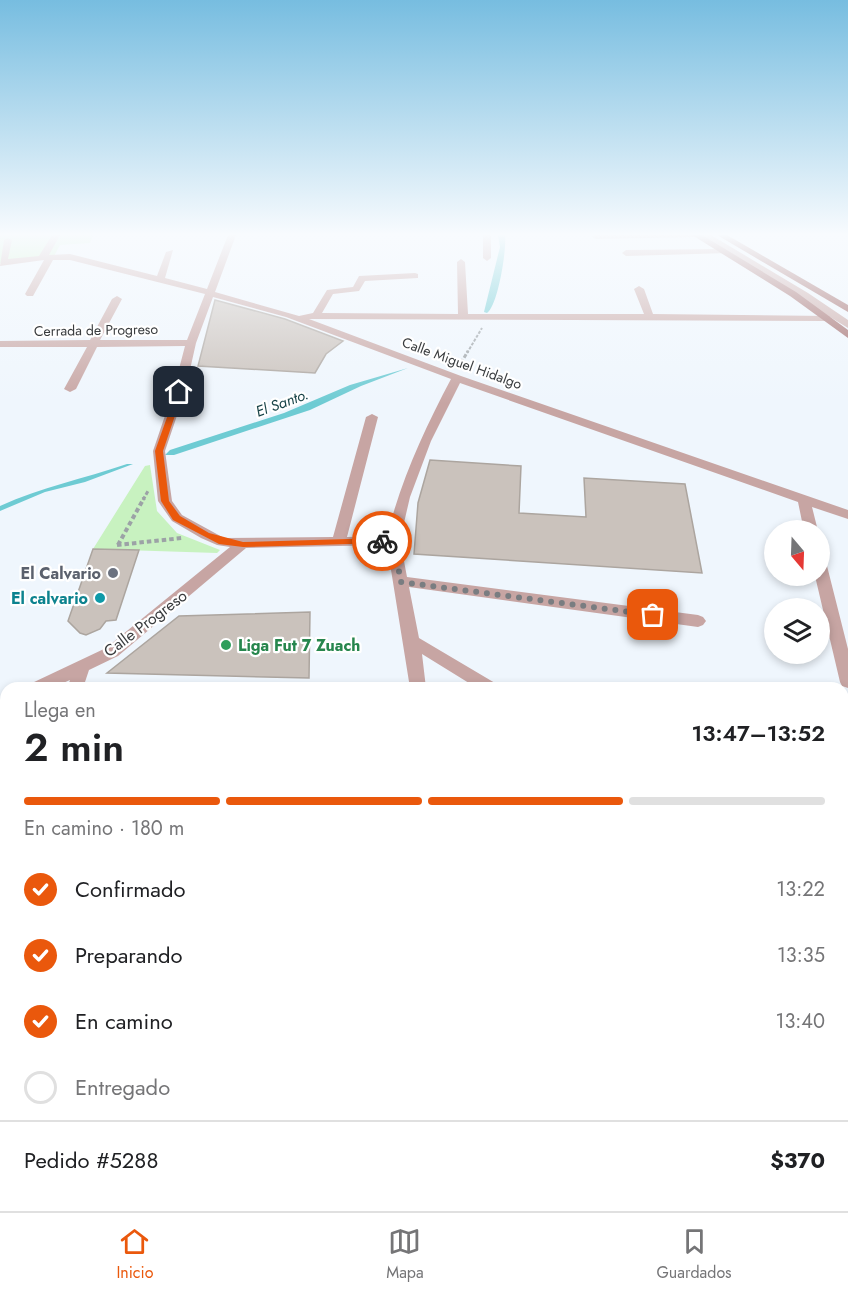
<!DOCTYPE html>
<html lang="es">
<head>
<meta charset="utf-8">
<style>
	:root { --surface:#fff; --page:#f2f2f2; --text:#202124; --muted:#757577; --line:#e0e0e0; --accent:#ea580c }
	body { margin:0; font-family:Jost,sans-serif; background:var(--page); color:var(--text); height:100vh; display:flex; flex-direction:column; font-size:22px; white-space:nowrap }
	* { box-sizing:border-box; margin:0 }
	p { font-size:20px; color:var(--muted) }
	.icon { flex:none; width:33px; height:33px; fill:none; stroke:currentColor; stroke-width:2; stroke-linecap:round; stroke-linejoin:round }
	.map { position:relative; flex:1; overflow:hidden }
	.drawer { position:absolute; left:0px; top:682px; width:849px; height:530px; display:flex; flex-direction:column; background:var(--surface); border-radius:18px 18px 0 0; box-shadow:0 3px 9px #0003 }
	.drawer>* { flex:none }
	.needle { width:39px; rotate:161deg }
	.controls { position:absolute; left:764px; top:520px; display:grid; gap:12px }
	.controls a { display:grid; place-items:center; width:66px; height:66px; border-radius:50%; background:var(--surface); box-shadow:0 3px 9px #0003; font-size:30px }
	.pin { position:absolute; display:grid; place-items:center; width:51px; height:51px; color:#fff; margin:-26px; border-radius:12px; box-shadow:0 3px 9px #0006 }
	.courier { position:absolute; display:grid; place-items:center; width:60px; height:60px; margin:-30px; border:4px solid #ea580c; border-radius:50%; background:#fff; color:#222; box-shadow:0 2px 8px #0007 }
	.overview em { font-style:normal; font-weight:600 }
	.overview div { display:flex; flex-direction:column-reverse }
	.overview { display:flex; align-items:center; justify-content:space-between; height:102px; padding:0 24px }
	h1 { font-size:39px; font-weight:600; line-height:45px }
	.bar { display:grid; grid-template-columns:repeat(4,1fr); gap:9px 6px; align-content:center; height:72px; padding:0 24px }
	.bar i { height:8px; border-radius:4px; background:var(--line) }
	.bar .on { background:var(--accent) }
	.bar p { grid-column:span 4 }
	.line { display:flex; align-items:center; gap:15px; padding:0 24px; border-top:2px solid var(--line) }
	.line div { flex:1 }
	ol { padding:0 24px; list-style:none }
	li { display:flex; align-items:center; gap:18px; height:66px }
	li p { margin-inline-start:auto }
	li .icon { padding:6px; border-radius:50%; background:var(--accent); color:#fff; stroke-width:4 }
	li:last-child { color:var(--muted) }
	li i { width:33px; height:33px; border:3px solid var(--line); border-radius:50% }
	.tabs { display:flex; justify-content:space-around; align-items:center; height:84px; border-top:2px solid var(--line); background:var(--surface); font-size:16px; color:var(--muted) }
	.tabs a { display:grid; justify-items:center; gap:3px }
	.tabs .on { color:var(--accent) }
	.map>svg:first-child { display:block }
</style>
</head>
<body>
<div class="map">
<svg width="848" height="1211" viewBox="0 0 848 1211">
	<rect width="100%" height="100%" fill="#eff6fd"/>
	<g fill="#c8f2c0">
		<path d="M 0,235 L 93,235 L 90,243 L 60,245 L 54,256 L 0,263 Z"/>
		<path d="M 150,465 L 157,511 L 177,533 L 220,550 L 217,553 L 93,549 L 145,466 Z"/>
	</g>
	<g fill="#6ecbd3">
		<path d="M 498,235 L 505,235 C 507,248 498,306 487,313 L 484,312 L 500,247 Z"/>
		<path d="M 408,368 L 361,386 L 310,410 L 174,455 L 165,455 L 170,450 L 284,413 L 350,385 Z"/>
		<path d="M 127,464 L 133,464 L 85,482 L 45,492 L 0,511 L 0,506 C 42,487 83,479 127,464 Z"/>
	</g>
	<g fill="#cac2bc" stroke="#aca59f" stroke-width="1.5">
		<path d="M 215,300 L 285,319 L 343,341 L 326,354 L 315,373 L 198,366 Z"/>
		<path d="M 430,460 L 521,466 L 519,513 L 586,517 L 584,478 L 685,484 L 702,573 L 414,554 L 418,503 Z"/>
		<path d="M 93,549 L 139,550 L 116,620 L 106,621 L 100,629 L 86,635 L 80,633 L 68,621 Z"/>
		<path d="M 310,612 L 309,678 L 107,673 L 179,616 Z"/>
	</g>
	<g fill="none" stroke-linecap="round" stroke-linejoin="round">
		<path stroke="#9ca2a6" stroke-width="2" stroke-dasharray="3 1.5" stroke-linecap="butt" d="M 467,353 L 482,328"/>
		<g stroke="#9ca2a6" stroke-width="3" stroke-dasharray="4 2" stroke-linecap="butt">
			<path d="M 458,368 L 468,351"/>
			<path d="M 143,500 L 148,491"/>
		</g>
		<g stroke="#9ca2a6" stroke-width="4" stroke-dasharray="4.5 3" stroke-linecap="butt">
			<path d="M 117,545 L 182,538"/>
			<path d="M 118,545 L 144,498"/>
		</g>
		<g fill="#c7a5a3" fill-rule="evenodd">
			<path d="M 52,235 L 60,235 L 49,255 L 70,254 L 157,276 L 166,252 L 173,250 L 165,278 L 207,289 L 228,235 L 236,235 L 215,292 L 299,316 L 313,313 L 327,290 L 353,287 L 359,276 L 415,273 L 418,274 L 418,278 L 365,281 L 359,291 L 333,294 L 322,313 L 458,314 L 457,262 L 461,259 L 465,262 L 468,314 L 644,314 L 634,289 L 639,286 L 644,289 L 653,314 L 828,316 L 729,253 L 626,256 L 622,253 L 626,250 L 723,249 L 701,235 L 697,237 L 596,239 L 592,237 L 594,235 L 711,235 L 808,293 L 848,320 L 848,328 L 830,317 L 826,321 L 309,319 L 461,376 L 848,510 L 848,519 L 812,507 L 818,531 L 804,531 L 798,502 L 460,383 L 431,441 L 410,497 L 400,540 L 407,577 L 698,615 L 703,617 L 706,621 L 703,625 L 698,627 L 409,587 L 419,638 L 495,683 L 497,688 L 477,688 L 422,654 L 426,688 L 410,688 L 387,545 L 246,548 L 118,656 L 89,670 L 83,688 L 67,688 L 70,680 L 52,688 L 30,688 L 32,683 L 106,648 L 230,547 L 217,545 L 201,538 L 172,521 L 158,501 L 153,451 L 173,392 L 185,346 L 97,347 L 76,389 L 70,392 L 64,389 L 87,347 L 0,347 L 0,341 L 90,340 L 112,299 L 117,296 L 122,299 L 100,340 L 187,340 L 205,294 L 70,260 L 53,260 L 33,296 L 27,296 L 25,294 L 44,260 L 0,266 L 4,240 L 8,238 L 12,240 L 8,259 L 39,256 ZM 213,297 L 286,317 L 451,379 C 424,430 401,480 387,536 L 347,537 L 378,417 L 372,414 L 366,417 L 333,537 L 224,538 L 182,515 L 172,501 L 165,451 L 185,392 L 196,343 Z"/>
			<path d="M 483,235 L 491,235 L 491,258 L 487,261 L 483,258 Z"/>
			<path d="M 819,557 L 826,562 L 848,649 L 848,688 L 842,686 L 840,682 L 815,576 L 819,576 Z"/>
			<path d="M 6,698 L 6,713 L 0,715 L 0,700 Z"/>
			<rect x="0" y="852" width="6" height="18"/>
			<path d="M 6,915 L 6,953 L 0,956 L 0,917 Z"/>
			<path d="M 66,1206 L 92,1206 L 91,1211 L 65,1211 Z"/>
			<rect x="269" y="1206" width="26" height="5"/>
			<path d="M 462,1206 L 488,1206 L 489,1211 L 463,1211 Z"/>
		</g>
		<g fill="#9b6160" fill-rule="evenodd">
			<path d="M 692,235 L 702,235 L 796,292 L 848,330 L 848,338 L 790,296 Z"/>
			<path d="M 717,235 L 727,235 L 848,305 L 848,312 Z"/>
		</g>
	</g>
	<linearGradient id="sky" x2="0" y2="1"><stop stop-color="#77bde0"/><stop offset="0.58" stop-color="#f8fbfe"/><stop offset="1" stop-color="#f8fbfe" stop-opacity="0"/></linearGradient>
	<rect width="848" height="404" fill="url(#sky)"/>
	<path fill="#ea580c" d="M 179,390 L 183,392 L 163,451 L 169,501 L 180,516 L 209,533 L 243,542 L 382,538 L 387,541 L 385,543 L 243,547 L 219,544 L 173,520 L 161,501 L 155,451 L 176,392 Z"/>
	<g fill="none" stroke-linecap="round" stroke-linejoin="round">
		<path stroke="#797d81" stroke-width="6" stroke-dasharray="0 10.8" d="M 382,541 L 393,540 L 401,582 L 653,615"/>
	</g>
	<circle fill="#6b7280" stroke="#fff" stroke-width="2" cx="113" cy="573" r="6"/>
	<circle fill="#0f9aa8" stroke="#fff" stroke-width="2" cx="100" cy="598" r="6"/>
	<circle fill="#2e9e5b" stroke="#fff" stroke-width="2" cx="226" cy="645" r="6"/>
	<g text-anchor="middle" stroke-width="4.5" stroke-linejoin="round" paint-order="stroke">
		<g font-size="14" fill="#393c3e" stroke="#fff">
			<text transform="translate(96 330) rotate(-1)" y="5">Cerrada de Progreso</text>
			<text transform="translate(462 363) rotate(20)" y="5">Calle Miguel Hidalgo</text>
		</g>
		<g font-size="15" font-style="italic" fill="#194448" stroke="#fff">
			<text transform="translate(282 403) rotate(-20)" y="5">El Santo.</text>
		</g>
		<g font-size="16" font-weight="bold" fill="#5b616d" stroke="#fff" text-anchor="end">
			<text x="101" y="579">El Calvario</text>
		</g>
		<g font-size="16" font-weight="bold" fill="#0d838f" stroke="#fff" text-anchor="end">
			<text x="88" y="604">El calvario</text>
		</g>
		<g font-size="16" fill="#393c3e" stroke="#fff">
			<text transform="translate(145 623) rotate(-37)" y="6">Calle Progreso</text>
		</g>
		<g font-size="16" font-weight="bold" fill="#27864d" stroke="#fff" text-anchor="start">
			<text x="238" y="651">Liga Fut 7 Zuach</text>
		</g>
	</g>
</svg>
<div class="controls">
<a><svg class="needle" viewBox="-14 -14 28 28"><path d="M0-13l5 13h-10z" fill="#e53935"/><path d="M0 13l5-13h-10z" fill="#757577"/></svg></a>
<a><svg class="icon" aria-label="layers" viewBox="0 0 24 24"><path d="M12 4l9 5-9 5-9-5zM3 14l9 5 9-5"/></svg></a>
</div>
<div class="pin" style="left:653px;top:615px;background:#ea580c"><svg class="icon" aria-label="bag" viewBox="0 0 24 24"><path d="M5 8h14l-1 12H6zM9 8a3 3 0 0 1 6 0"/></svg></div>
<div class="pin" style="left:179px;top:392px;background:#1f2937"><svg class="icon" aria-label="home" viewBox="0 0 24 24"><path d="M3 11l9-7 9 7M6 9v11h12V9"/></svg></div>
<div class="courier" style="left:382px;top:541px"><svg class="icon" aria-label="bike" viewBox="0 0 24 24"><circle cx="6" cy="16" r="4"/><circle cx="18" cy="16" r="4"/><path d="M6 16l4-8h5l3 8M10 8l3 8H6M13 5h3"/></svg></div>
<section class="drawer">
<div class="overview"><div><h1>2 min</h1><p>Llega en</p></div><em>13:47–13:52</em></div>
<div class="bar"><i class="on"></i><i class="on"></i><i class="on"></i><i></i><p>En camino · 180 m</p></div>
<ol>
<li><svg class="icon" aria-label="check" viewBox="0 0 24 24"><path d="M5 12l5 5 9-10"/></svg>Confirmado<p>13:22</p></li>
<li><svg class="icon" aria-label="check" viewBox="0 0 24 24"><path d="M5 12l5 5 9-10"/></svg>Preparando<p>13:35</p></li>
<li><svg class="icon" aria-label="check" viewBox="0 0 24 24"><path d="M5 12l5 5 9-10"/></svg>En camino<p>13:40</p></li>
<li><i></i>Entregado</li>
</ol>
<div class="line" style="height:78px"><div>Pedido #5288</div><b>$370</b></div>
</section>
</div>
<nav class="tabs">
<a class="on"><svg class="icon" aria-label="home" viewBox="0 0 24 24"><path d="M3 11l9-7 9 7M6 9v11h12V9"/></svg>Inicio</a>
<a><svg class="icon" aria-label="map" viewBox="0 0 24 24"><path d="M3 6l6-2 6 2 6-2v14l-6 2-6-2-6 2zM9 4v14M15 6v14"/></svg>Mapa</a>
<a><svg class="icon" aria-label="saved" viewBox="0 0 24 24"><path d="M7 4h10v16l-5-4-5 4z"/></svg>Guardados</a>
</nav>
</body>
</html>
